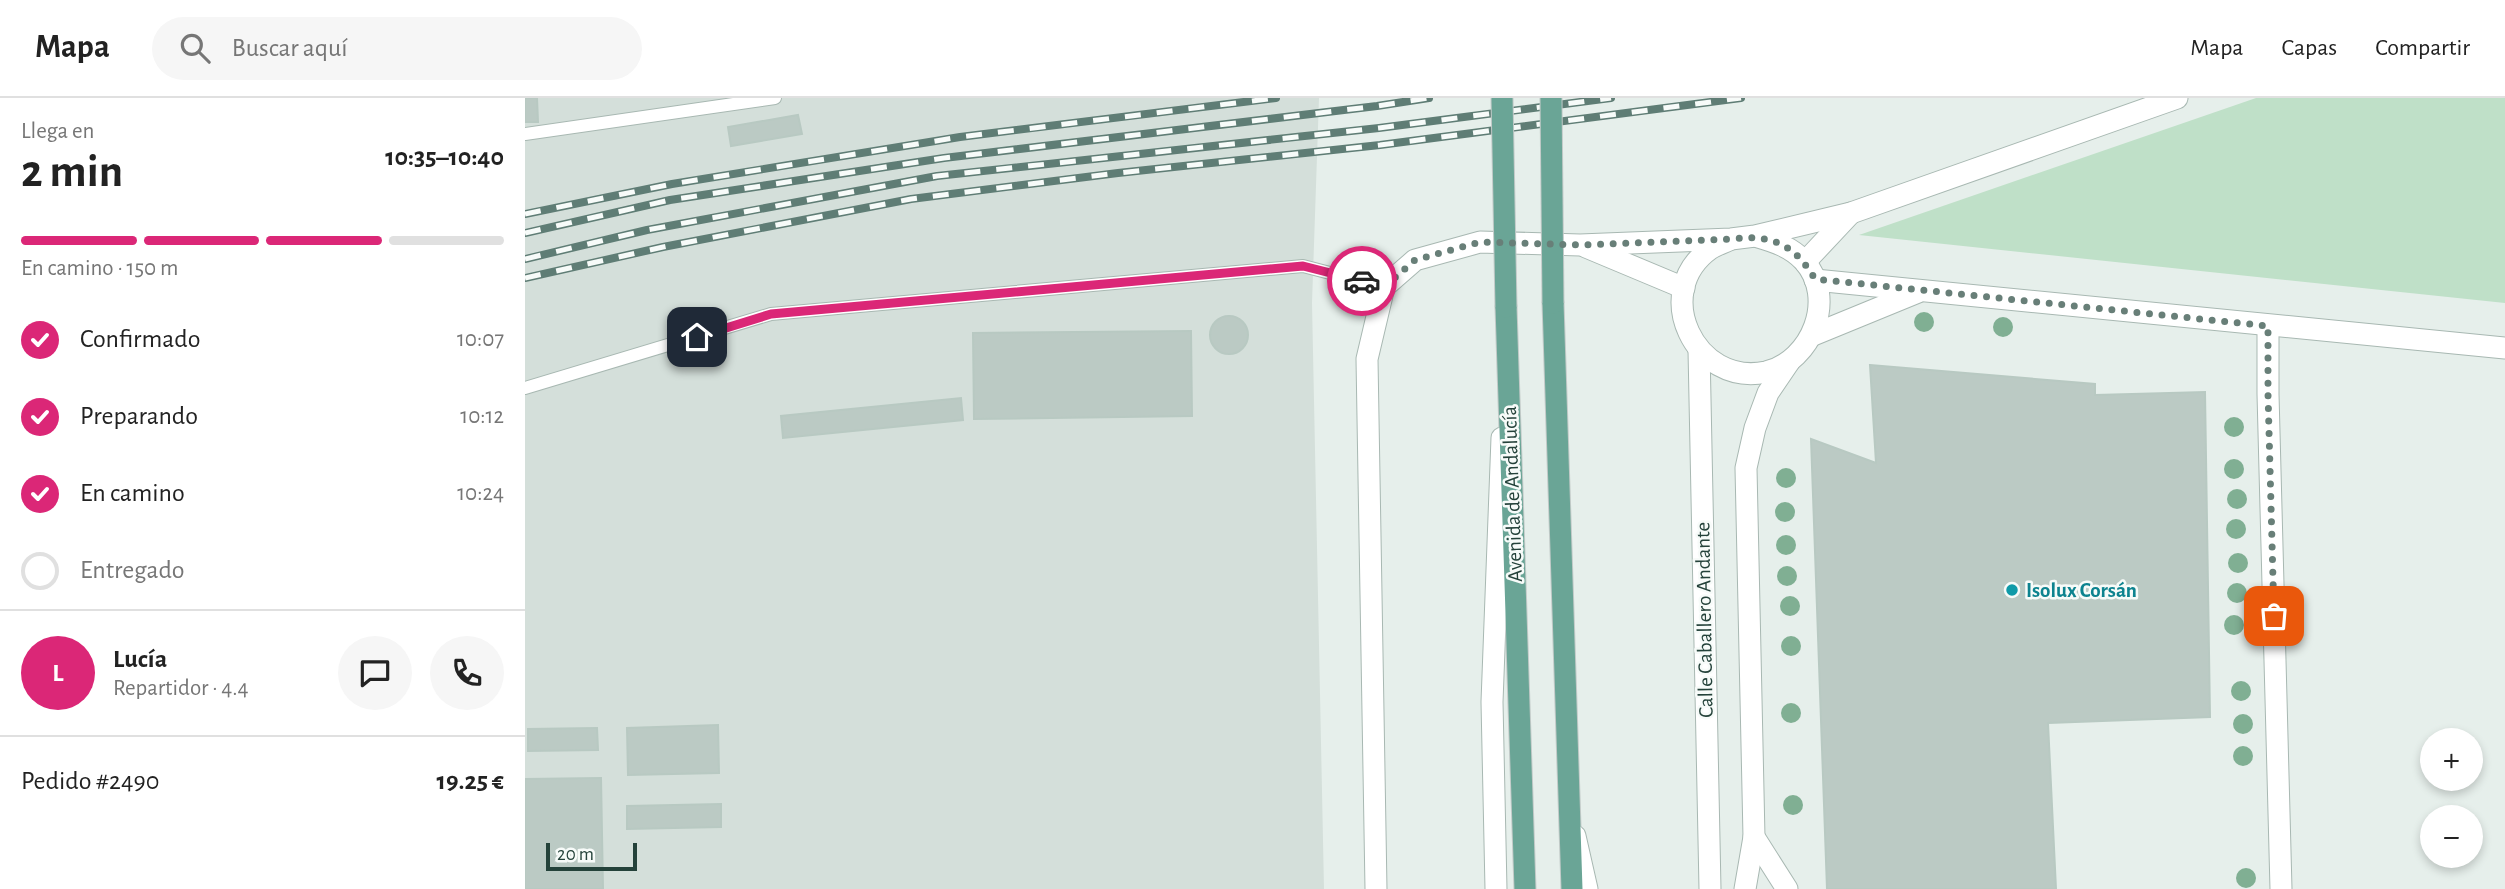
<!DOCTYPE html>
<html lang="es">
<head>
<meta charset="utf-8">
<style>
	:root { --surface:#fff; --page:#f6f6f6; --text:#222; --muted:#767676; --line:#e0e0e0; --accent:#db2777 }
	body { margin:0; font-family:"Alegreya Sans",sans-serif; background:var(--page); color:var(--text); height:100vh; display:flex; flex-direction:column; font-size:26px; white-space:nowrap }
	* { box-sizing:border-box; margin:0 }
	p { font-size:23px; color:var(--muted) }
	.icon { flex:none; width:38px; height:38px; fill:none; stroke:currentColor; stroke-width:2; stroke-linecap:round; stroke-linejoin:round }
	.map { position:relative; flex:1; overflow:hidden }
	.drawer { display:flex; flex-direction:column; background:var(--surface); width:525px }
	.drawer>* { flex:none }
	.fabs { position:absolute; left:1895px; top:630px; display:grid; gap:14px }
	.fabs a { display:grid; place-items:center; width:63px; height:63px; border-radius:50%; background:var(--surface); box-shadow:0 4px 10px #0003; font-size:35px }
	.scale { position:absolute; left:21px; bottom:18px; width:91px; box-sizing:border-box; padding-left:7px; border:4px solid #24423a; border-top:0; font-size:19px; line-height:24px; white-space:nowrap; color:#24423a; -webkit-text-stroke:5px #f7fbf9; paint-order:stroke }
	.pin { position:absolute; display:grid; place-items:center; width:60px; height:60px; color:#fff; margin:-30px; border-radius:14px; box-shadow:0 4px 10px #0006 }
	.courier { position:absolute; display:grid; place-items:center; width:70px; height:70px; margin:-35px; border:5px solid #db2777; border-radius:50%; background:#fff; color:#222; box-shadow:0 2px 9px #0007 }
	.head em { font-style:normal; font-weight:600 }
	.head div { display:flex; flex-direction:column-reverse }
	.head { display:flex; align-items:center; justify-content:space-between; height:119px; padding:0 21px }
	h1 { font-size:46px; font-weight:600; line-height:52px }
	.bar { display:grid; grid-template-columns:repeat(4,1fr); gap:10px 7px; align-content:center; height:84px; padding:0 21px }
	.bar i { height:9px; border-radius:5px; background:var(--line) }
	.bar .selected { background:var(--accent) }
	.bar p { grid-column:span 4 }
	.line { display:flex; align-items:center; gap:18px; padding:0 21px; border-top:2px solid var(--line) }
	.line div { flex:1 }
	.round { display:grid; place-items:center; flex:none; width:74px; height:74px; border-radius:37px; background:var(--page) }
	ol { padding:0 21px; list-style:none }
	li { display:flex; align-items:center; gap:21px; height:77px }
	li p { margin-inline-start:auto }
	li .icon { padding:7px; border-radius:50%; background:var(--accent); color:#fff; stroke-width:4 }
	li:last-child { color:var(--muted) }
	li i { width:38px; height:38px; border:4px solid var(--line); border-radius:50% }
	header { display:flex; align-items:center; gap:42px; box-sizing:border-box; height:98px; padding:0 35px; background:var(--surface); border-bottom:2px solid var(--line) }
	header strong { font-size:33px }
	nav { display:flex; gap:38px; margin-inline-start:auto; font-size:24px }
	.search { width:490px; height:63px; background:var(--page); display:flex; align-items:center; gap:18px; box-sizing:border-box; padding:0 24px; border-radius:38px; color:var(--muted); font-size:26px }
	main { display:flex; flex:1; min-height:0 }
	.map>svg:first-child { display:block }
</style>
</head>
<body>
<header>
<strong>Mapa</strong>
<div class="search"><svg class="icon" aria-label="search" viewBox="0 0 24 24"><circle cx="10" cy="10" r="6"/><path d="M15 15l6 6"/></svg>Buscar aquí</div>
<nav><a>Mapa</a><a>Capas</a><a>Compartir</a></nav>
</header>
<main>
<section class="drawer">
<div class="head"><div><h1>2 min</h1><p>Llega en</p></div><em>10:35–10:40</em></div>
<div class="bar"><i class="selected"></i><i class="selected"></i><i class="selected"></i><i></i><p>En camino · 150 m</p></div>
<ol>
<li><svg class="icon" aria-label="check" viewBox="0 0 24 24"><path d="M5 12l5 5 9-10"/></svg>Confirmado<p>10:07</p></li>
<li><svg class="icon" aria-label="check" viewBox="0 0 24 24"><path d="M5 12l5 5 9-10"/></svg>Preparando<p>10:12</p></li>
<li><svg class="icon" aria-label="check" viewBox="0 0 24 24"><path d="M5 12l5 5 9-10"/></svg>En camino<p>10:24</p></li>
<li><i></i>Entregado</li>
</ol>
<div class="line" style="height:126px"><b class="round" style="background:var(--accent);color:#fff">L</b><div><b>Lucía</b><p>Repartidor · 4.4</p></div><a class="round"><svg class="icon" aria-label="chat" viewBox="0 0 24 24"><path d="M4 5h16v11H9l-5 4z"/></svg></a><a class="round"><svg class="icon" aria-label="phone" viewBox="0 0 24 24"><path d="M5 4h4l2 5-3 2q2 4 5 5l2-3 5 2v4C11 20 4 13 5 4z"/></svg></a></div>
<div class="line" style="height:91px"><div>Pedido #2490</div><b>19.25 €</b></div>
</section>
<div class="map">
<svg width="1980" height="791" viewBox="0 0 1980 791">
	<rect width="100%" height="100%" fill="#e6efeb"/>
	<path fill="#d4dfda" d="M 0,0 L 794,0 L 787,205 L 799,791 L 0,791 Z"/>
	<path fill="#bfe0c8" d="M 1731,0 L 1980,0 L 1980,205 L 1334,137 Z"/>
	<g fill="#bbcac4" stroke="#b8c9c2" stroke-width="2">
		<path d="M 0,0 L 12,0 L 13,24 L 0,24 Z"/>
		<path d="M 273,17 L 277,36 L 206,48 L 203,29 Z"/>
		<circle cx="704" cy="237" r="19"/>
		<path d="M 666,233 L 667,318 L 449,321 L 448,235 Z"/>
		<path d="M 1345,267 L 1570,286 L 1570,297 L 1680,294 L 1685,619 L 1523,625 L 1531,791 L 1302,791 L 1286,341 L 1351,365 Z"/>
		<path d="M 436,300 L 438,322 L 258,340 L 256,318 Z"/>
		<path d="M 193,627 L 194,675 L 103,677 L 102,630 Z"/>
		<path d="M 72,630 L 73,652 L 3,653 L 3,631 Z"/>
		<path d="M 76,680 L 78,791 L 0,791 L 0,681 Z"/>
		<path d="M 196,706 L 196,729 L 102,731 L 102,708 Z"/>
	</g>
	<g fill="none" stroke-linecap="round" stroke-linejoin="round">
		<g stroke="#a8b8b2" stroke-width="14">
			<g id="service">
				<path d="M 0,36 L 250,0"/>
				<path d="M 0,290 L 246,216 L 778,168 L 859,189"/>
			</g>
		</g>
		<g stroke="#a8b8b2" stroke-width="23">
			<g id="minor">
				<path d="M 1204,142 C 1198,145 1191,147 1185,151 C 1125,194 1170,289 1241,274 C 1287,263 1312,200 1279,163 C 1266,149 1250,144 1233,139"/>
				<path d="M 1061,149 L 1159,190"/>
				<path d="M 1280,164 L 1326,115"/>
				<path d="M 1290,182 L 1980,250"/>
				<path d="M 1743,228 L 1743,296 L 1756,791"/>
				<path d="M 1288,237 L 1393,194"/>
				<path d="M 1174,252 L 1185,791"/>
				<path d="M 1050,738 L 1062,791"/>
				<path d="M 1229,739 L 1262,791"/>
				<path d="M 851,791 L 842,261 L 859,189 L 890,162 L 955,144 L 1055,147 L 1206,141 L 1230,138 L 1326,115 L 1652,0"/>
				<path d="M 971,791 L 967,604 L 977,340"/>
				<path d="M 1220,791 L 1229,739 L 1221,370 L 1230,330 L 1243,295 L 1264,264"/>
			</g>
		</g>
		<g stroke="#c2cac8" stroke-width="23">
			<g id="primary">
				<path d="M 1028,205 L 1047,791"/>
				<path d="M 981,209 L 1000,791"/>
			</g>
		</g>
		<use href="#service" stroke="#fff" stroke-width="12"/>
		<use href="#minor" stroke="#fff" stroke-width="21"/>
		<use href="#primary" stroke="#6aa596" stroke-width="21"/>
		<g stroke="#5f7d75" stroke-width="8">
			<g id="rail">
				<path d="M 0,116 L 147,86 L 435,39 L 751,0"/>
				<path d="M 0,135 L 145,102 L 419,60 L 852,8 L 904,0"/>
				<path d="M 0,161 L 122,132 L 412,78 L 854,30 L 1086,0"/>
				<path d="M 0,180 L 138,149 L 386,101 L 593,75 L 855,47 L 1216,0"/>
			</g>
		</g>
		<use href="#rail" stroke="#f7fbf9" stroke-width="5" stroke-dasharray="16" stroke-linecap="butt"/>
		<g stroke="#c2cac8" stroke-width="23" stroke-linecap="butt">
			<g id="primary-bridge">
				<path d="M 977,0 L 981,209"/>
				<path d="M 1026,0 L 1028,205"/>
			</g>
		</g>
		<use href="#primary-bridge" stroke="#6aa596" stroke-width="21"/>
	</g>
	<g fill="#80af93">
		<circle cx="1399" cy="224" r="10"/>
		<circle cx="1478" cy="229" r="10"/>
		<circle cx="1709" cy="329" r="10"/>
		<circle cx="1709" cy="371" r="10"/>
		<circle cx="1261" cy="380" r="10"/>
		<circle cx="1712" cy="401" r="10"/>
		<circle cx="1260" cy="414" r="10"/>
		<circle cx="1711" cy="431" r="10"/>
		<circle cx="1261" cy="447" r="10"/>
		<circle cx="1713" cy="465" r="10"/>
		<circle cx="1262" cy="478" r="10"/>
		<circle cx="1712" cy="495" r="10"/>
		<circle cx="1265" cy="508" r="10"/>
		<circle cx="1709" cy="527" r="10"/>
		<circle cx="1266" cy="548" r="10"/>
		<circle cx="1716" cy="593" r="10"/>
		<circle cx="1266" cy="615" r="10"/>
		<circle cx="1718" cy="626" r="10"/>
		<circle cx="1718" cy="658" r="10"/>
		<circle cx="1268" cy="707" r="10"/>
		<circle cx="1721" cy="780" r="10"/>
	</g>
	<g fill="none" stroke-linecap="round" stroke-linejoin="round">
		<path stroke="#687f78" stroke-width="7" stroke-dasharray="0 12.6" d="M 837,183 L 859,189 L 890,162 L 955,144 L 1055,147 L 1206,141 C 1247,136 1269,146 1290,181 L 1743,228 L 1743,296 L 1749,518"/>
		<path stroke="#db2777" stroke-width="9" d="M 172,239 L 246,216 L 778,168 L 837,183"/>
	</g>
	<circle fill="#0f9aa8" stroke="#f7fbf9" stroke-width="2.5" cx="1487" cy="492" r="7"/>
	<g text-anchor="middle" stroke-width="5" stroke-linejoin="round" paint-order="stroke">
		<g font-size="21" fill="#24423a" stroke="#f7fbf9">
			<text transform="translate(987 396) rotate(-92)" y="7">Avenida de Andalucía</text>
			<text transform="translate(1179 522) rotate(-91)" y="7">Calle Caballero Andante</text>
		</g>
		<g font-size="21" font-weight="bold" fill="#0d838f" stroke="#f7fbf9" text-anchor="start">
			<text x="1501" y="499">Isolux Corsán</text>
		</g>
	</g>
</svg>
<div class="fabs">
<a>+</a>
<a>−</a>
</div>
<div class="scale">20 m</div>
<div class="pin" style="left:1749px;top:518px;background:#ea580c"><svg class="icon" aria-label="bag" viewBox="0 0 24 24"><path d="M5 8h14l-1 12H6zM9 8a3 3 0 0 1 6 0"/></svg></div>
<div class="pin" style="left:172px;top:239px;background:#1f2937"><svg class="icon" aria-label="home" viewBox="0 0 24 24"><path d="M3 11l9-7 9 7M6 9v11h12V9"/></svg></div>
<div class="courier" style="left:837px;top:183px"><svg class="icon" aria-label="car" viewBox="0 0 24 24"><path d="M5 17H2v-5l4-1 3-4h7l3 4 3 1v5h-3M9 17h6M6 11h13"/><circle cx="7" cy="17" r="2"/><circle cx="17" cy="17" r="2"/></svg></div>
</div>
</main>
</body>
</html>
